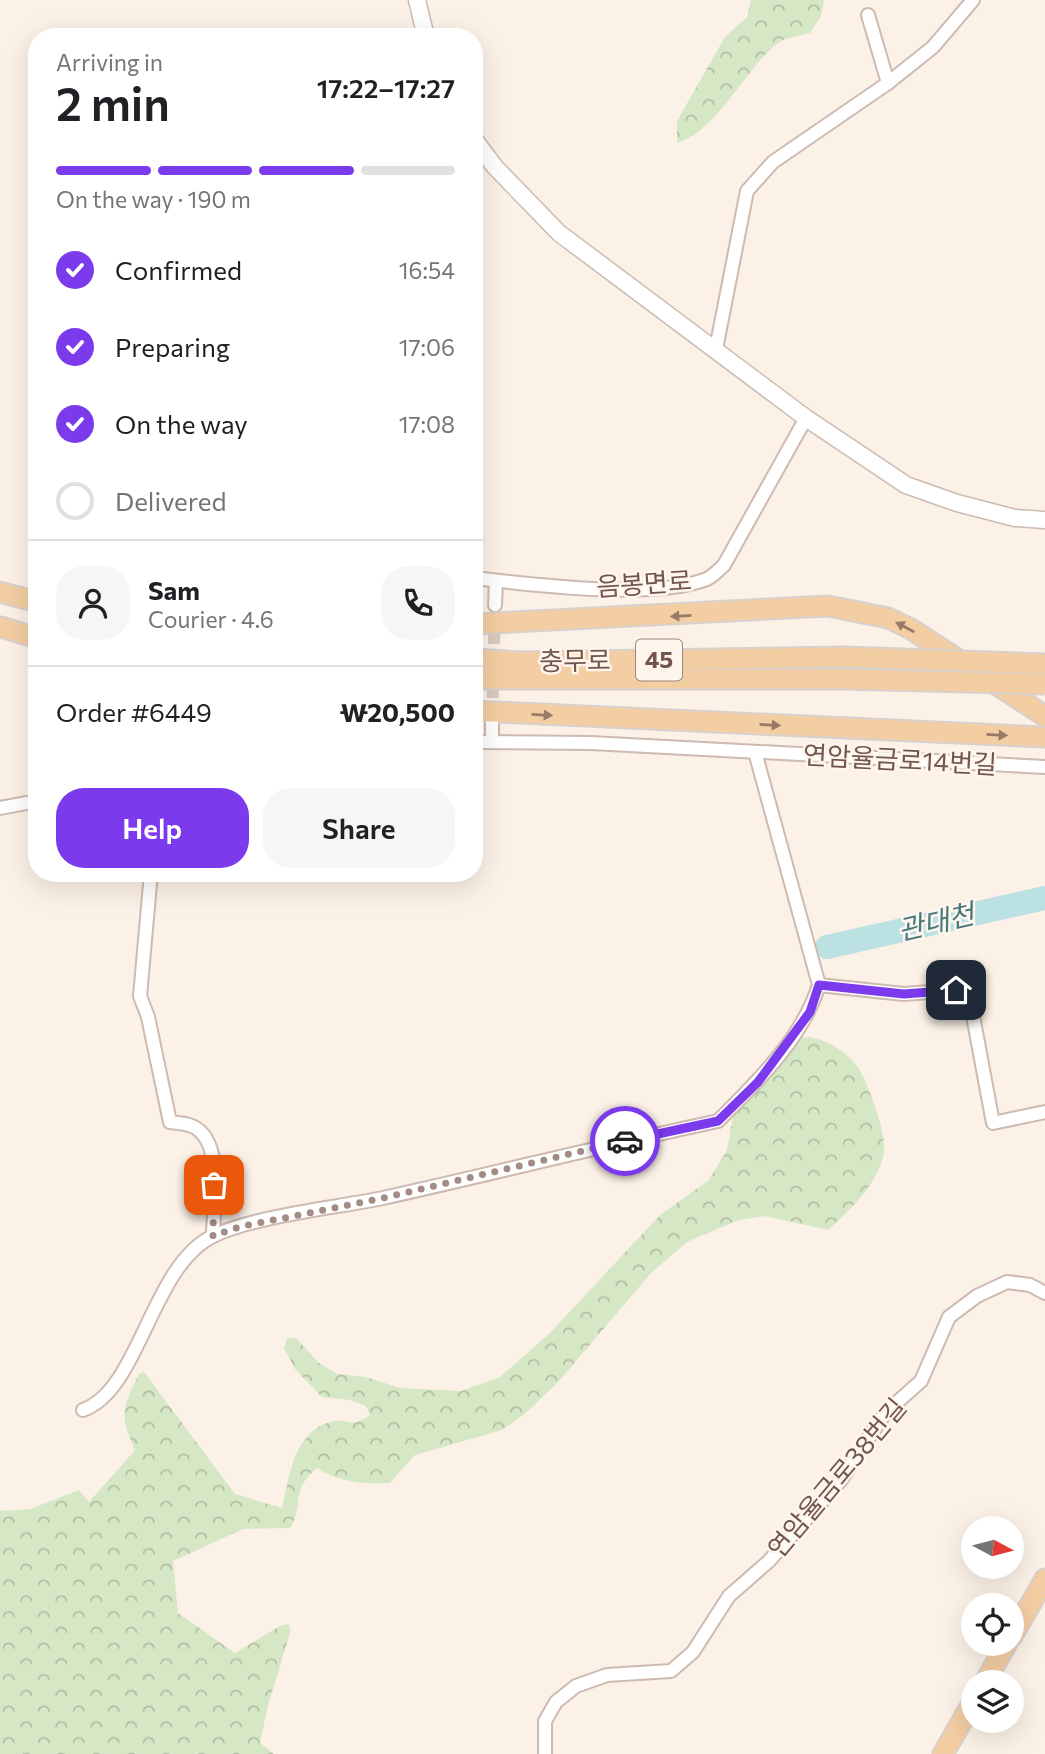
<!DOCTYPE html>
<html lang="en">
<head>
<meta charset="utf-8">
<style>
	:root { --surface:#fff; --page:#f6f6f6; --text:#202124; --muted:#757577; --line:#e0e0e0; --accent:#7c3aed }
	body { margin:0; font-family:Commissioner,"Noto Sans KR",sans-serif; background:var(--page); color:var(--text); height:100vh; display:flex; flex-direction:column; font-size:26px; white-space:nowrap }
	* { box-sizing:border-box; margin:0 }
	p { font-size:23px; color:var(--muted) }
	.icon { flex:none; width:38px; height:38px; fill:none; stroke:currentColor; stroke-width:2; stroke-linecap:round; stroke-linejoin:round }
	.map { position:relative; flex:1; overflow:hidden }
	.side { position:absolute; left:28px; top:28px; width:455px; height:854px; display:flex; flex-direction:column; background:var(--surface); border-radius:28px; box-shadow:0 7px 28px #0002 }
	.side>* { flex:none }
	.needle { width:46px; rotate:97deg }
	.buttons { position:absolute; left:961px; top:1516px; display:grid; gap:14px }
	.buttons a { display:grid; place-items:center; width:63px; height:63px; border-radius:50%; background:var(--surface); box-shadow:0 7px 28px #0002; font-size:35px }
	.pin { position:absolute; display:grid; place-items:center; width:60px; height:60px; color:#fff; margin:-30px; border-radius:14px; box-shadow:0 4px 10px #0006 }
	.courier { position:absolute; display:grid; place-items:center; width:70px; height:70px; margin:-35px; border:5px solid #7c3aed; border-radius:50%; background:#fff; color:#222; box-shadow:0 2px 9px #0007 }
	.head em { font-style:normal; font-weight:600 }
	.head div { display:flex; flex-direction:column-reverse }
	.head { display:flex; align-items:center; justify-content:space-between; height:119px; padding:0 28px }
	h1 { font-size:46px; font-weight:600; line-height:52px }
	.bar { display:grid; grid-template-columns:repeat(4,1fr); gap:10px 7px; align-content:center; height:84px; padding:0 28px }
	.bar i { height:9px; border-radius:5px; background:var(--line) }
	.bar .current { background:var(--accent) }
	.bar p { grid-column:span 4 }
	.line { display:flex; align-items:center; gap:18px; padding:0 28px; border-top:2px solid var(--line) }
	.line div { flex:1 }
	.round { display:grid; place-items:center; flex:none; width:74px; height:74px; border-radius:28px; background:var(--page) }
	ol { padding:0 28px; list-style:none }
	li { display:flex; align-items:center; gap:21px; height:77px }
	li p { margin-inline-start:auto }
	li .icon { padding:7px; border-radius:50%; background:var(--accent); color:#fff; stroke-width:4 }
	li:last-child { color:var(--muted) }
	li i { width:38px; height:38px; border:4px solid var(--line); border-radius:50% }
	.primary-button { display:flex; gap:14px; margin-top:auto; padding:14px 28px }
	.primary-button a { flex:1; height:80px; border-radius:28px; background:var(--accent); color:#fff; font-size:28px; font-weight:600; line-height:80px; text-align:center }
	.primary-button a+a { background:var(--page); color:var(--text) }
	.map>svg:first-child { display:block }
</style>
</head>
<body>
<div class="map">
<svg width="1045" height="1754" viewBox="0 0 1045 1754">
	<defs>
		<pattern id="forest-crowns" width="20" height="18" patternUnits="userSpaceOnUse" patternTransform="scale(1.75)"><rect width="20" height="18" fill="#d6e7c5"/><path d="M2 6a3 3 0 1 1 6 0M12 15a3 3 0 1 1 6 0" fill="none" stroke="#b2bea2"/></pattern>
	</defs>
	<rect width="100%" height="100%" fill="#fbf1e6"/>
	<g fill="url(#forest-crowns)">
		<path d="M 751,0 L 824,0 L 821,16 L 810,33 C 800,36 786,37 778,43 C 744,69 719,130 677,143 L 677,121 L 725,37 L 747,17 Z"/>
		<path d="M 810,1037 C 827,1040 849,1053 859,1069 C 868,1084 887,1134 884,1152 C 879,1183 850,1210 828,1230 L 765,1216 L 738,1220 L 687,1242 L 651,1273 L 559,1381 L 526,1413 L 502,1430 L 415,1455 L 390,1483 C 363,1484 341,1483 317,1468 C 289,1491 305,1504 290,1528 L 243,1529 L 173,1561 L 178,1613 L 235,1653 L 280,1626 L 288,1624 L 291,1630 L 268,1705 L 260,1743 L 274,1754 L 0,1754 L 0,1511 L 30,1509 L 79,1490 L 89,1502 L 135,1450 C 119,1416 122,1408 139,1374 L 144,1372 L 235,1494 L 282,1508 C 289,1477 294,1432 330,1422 C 348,1417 349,1430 370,1415 L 366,1406 L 350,1400 L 322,1397 L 295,1369 L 284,1348 L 287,1338 L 296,1338 L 319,1363 L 337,1374 L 366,1377 L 400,1388 L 461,1391 L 500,1377 L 550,1333 L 660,1215 L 709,1180 L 727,1150 L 733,1116 L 800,1038 Z"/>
	</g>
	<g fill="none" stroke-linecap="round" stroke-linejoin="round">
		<path stroke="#bce1e3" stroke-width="24" d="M 827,947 L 1045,898"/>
		<path stroke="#d9cac0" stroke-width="12" stroke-dasharray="12 6" stroke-linecap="butt" d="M 492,716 L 495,605"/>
		<g stroke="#cebab0" stroke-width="16">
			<g id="minor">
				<path d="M 888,83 L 933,47 L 973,0"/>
				<path d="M 716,349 L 747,191 L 773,162 L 888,83 L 868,15"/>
				<path d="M 474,578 C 534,585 653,600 707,579 C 713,576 719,570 724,565 L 806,418"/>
				<path d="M 495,605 L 496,581"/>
				<path d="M 474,742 L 591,743 L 1045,767"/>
				<path d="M 492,742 L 492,720"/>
				<path d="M 0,808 L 37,801"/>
				<path d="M 151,873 L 140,996 L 148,1017 L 170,1122 C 176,1123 185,1123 192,1126 C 225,1140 213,1207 213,1236"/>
				<path d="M 819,985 L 904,994 L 956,990 L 965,996 L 973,1016 L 993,1123 L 1045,1112"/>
				<path d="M 83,1410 C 140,1390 151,1266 213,1236 C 255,1216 334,1208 383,1198 C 495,1173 606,1145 718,1121 C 757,1082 802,1039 819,985 L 755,752"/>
				<path d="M 545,1754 L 545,1721 L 556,1702 L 576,1686 L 607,1675 L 671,1671 L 693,1652 L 729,1596 L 769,1561 L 841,1480 L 885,1413 L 921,1381 L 949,1317 L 977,1296 L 1007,1282 L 1030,1285 L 1045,1293"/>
			</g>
		</g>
		<g stroke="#cebab0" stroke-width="19">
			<g id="tertiary">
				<path d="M 417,0 L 426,37"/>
				<path d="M 474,139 L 495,167 L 559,233 L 806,418 L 906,485 L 957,503 L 1015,518 L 1045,520"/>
			</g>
		</g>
		<g stroke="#d8d0cd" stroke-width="23">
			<g id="primary">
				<path d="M 0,592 L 37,602"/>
				<path d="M 474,624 L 828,606 L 888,618 L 911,629 L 1045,716"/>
				<path d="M 1,627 L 37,638"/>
				<path d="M 474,659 L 520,662 L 845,657"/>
				<path d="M 474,679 L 842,679"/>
				<path d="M 474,711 L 1045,737"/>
				<path d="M 1012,1636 L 1045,1579"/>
				<path d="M 985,1682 L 1007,1643"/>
				<path d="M 943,1754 L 973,1702"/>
			</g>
		</g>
		<use href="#minor" stroke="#fff" stroke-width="12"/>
		<use href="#tertiary" stroke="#fff" stroke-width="16"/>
		<use href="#primary" stroke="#f4cea3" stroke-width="19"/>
		<g stroke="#d8d0cd" stroke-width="23" stroke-linecap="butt">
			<g id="primary-bridge">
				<path d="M 845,657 L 1045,664"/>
				<path d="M 842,679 L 1045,684"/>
			</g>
		</g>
		<use href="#primary-bridge" stroke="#f4cea3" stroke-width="19"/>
	</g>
	<defs><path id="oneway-solid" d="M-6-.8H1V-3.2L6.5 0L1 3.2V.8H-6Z" transform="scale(1.75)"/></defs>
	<g fill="#997a67">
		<use href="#oneway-solid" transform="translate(681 616) rotate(177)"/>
		<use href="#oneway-solid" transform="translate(905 627) rotate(-152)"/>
		<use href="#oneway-solid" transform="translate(542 715) rotate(3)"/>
		<use href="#oneway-solid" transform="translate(770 725) rotate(3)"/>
		<use href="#oneway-solid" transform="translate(997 735) rotate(3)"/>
	</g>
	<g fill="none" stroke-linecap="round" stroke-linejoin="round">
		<path stroke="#a28c83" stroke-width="7" stroke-dasharray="0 12.6" d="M 214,1185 L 213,1236 L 239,1227 L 383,1198 L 625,1141"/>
		<path stroke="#7c3aed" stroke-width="9" d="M 625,1141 L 718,1121 L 758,1082 L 810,1012 L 819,985 L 904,994 L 956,990"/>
	</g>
	<g text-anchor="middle" stroke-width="5" stroke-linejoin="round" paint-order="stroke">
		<rect fill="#fef5ec" stroke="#9c867d" stroke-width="2" x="636" y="639.5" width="46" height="41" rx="5"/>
		<g font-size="24" font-weight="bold" fill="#72564d">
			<text x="659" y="668">45</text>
		</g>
		<g font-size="26" fill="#72564d" stroke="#fef5ec">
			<text transform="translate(644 584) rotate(-4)" y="9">음봉면로</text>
			<text transform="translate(575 661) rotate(-1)" y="9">충무로</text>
			<text transform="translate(900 760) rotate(3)" y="9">연암율금로14번길</text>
			<text transform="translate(837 1478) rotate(-50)" y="9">연암율금로38번길</text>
		</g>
		<g font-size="28" font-style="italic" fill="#45797d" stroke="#fef5ec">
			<text transform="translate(936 922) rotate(-13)" y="10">관대천</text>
		</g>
	</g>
</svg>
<div class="buttons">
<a><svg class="needle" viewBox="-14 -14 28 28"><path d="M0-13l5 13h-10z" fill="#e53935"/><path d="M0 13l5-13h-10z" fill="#757577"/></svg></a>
<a><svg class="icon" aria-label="locate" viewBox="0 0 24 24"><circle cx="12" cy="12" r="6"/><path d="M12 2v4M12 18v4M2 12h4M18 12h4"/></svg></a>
<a><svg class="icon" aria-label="layers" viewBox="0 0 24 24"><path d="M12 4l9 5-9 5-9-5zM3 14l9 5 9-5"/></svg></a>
</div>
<div class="pin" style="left:214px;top:1185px;background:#ea580c"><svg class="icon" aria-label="bag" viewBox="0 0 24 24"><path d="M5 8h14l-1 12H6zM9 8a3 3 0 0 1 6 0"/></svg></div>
<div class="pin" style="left:956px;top:990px;background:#1f2937"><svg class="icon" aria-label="home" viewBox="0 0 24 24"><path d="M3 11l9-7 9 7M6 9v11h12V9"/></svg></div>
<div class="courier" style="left:625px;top:1141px"><svg class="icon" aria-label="car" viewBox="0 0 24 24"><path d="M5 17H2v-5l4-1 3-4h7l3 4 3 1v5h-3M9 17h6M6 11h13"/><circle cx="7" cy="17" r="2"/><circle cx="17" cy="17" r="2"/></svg></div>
<section class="side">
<div class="head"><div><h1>2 min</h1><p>Arriving in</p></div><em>17:22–17:27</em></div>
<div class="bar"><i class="current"></i><i class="current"></i><i class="current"></i><i></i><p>On the way · 190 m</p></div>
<ol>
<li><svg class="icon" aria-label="check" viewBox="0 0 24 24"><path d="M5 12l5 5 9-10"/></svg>Confirmed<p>16:54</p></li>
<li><svg class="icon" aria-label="check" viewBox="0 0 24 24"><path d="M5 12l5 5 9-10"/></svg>Preparing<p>17:06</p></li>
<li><svg class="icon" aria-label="check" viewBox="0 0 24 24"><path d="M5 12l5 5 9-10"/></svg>On the way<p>17:08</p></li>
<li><i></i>Delivered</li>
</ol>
<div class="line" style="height:126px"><a class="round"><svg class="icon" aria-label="person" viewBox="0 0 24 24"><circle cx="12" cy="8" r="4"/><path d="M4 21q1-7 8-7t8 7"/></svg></a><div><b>Sam</b><p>Courier · 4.6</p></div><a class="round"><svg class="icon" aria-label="phone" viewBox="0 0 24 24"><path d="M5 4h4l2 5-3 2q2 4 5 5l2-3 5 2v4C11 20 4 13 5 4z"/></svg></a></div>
<div class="line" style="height:91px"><div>Order #6449</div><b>₩20,500</b></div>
<div class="primary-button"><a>Help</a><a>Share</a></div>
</section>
</div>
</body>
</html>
